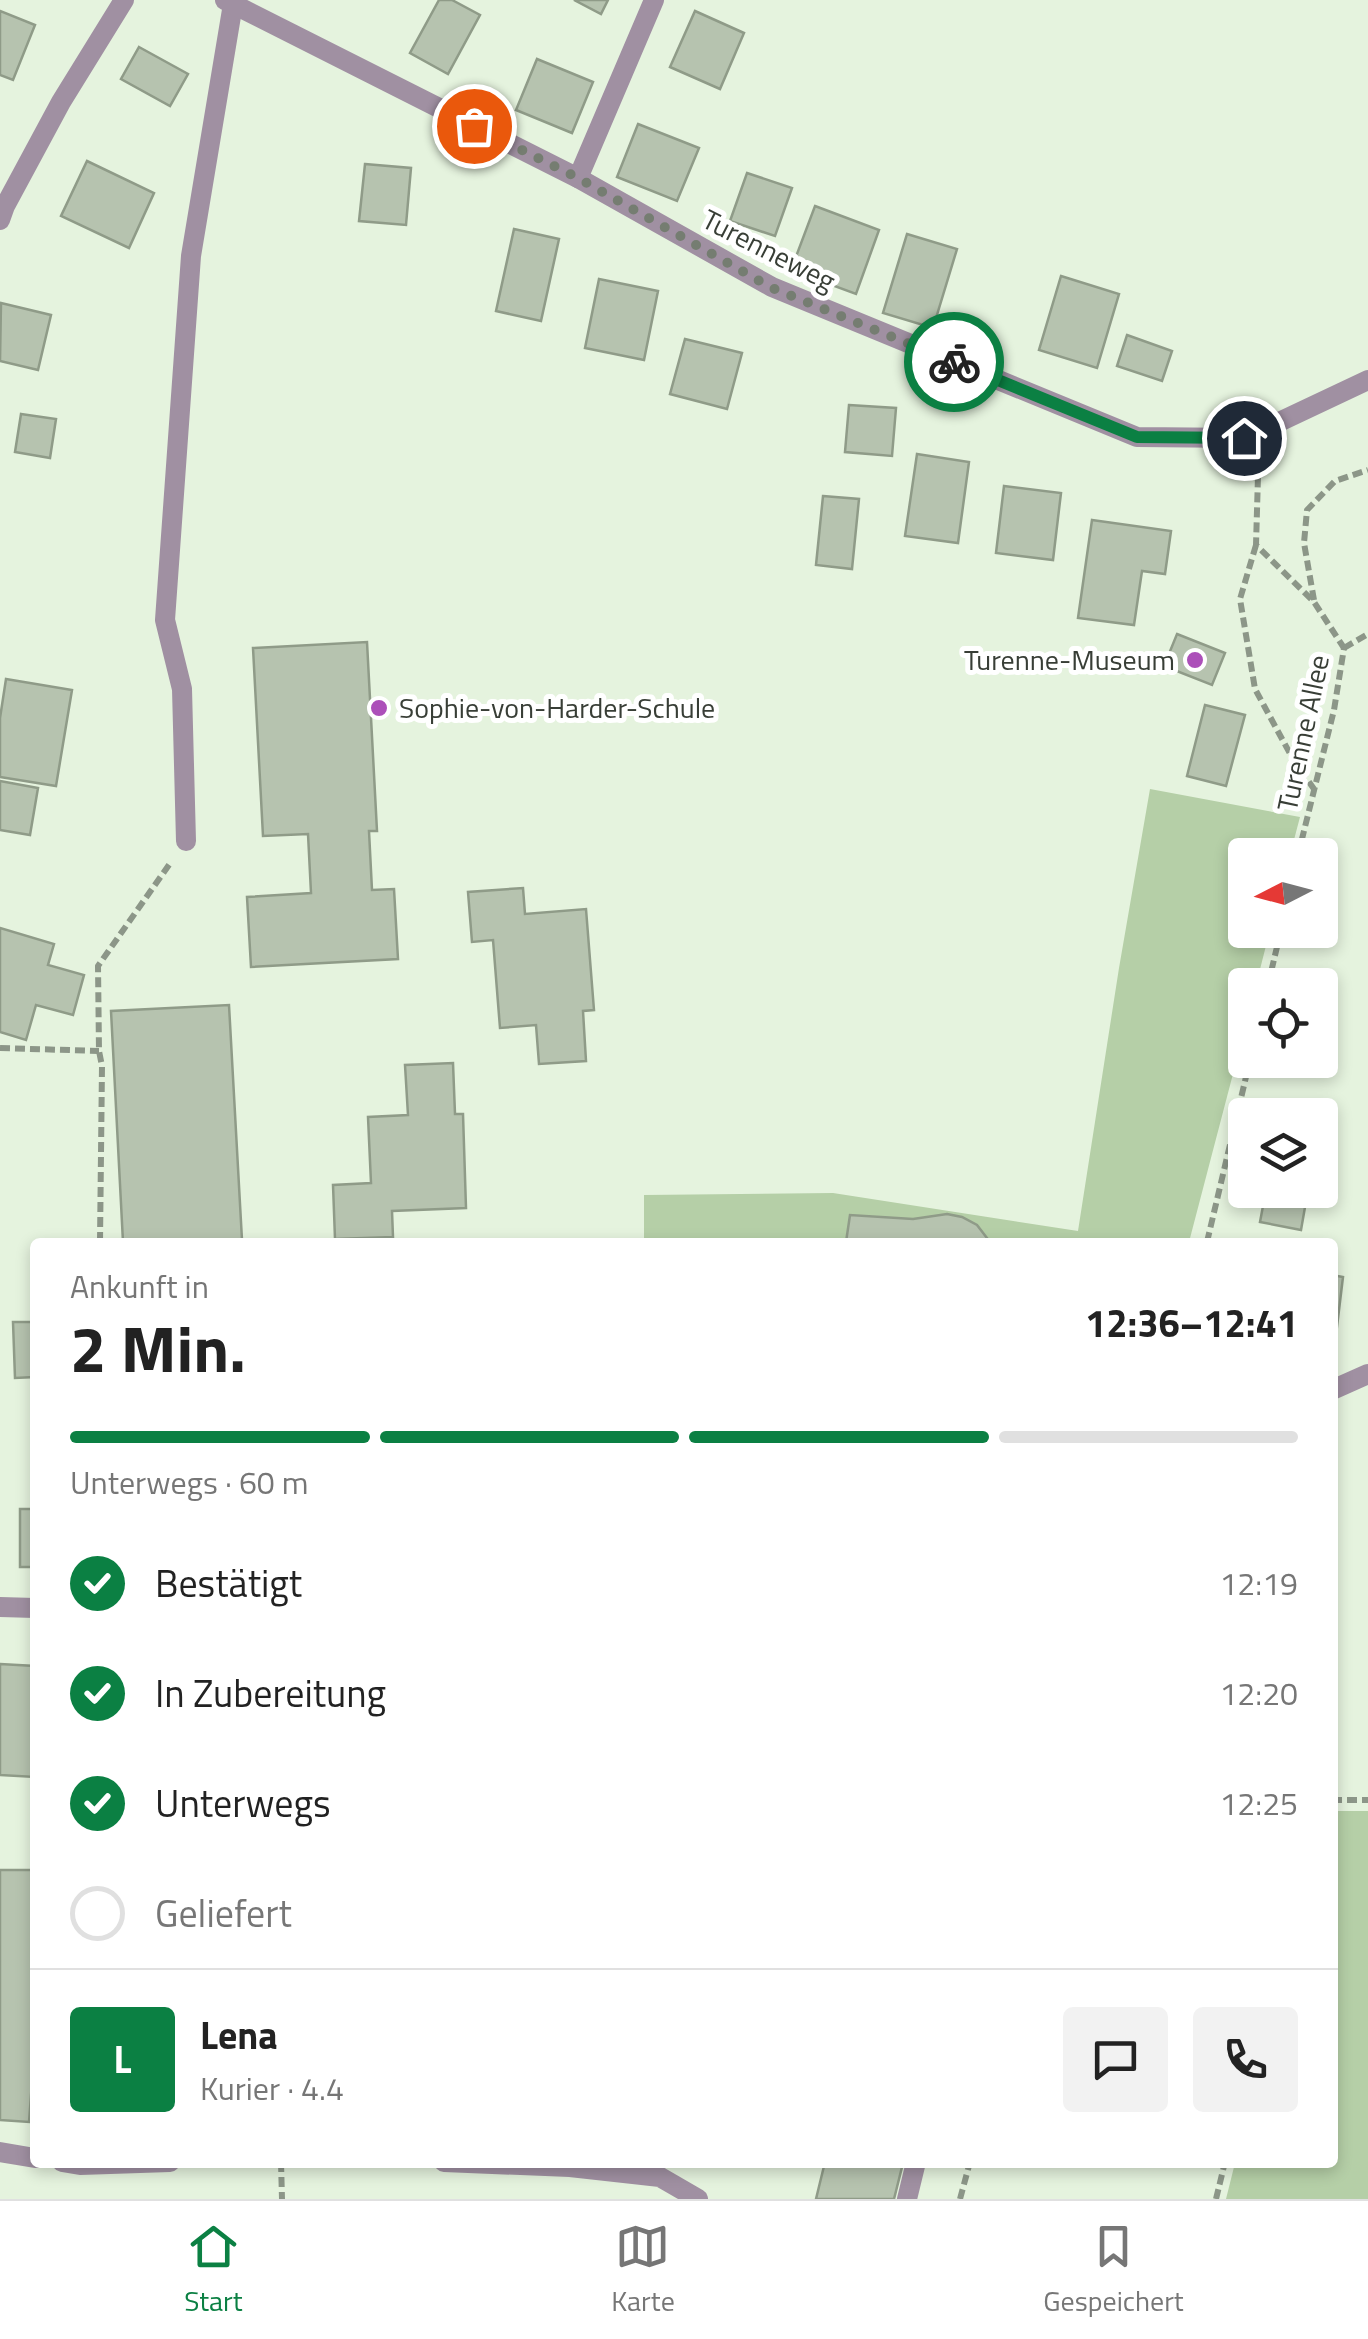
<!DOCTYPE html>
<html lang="de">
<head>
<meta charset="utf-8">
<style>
	:root { --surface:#fff; --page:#f2f2f2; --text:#222; --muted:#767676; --line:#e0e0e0; --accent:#0b8043 }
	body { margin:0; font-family:"Titillium Web",sans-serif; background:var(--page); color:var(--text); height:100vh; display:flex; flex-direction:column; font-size:38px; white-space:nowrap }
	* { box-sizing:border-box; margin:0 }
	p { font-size:32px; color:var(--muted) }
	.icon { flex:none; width:55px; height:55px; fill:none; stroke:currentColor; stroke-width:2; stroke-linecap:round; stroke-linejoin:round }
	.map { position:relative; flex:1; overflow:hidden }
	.details { position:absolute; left:30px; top:1238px; width:1308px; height:930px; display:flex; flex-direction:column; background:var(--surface); border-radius:10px; box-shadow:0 5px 15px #0003 }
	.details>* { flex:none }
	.needle { width:65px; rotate:264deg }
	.buttons { position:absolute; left:1228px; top:838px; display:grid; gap:20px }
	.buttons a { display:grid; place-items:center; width:110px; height:110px; border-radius:10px; background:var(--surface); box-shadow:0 5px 15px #0003; font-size:50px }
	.pin { position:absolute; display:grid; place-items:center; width:85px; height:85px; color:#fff; margin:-42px; border:5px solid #fff; border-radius:50%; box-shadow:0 2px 10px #0007 }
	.courier { position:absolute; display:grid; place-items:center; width:100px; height:100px; margin:-50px; border:8px solid #0b8043; border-radius:50%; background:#fff; color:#222; box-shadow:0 2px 12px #0007 }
	.overview em { font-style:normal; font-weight:700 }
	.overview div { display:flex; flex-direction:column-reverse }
	.overview { display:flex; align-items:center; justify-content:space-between; height:170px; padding:0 40px }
	h1 { font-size:65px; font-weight:700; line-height:75px }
	.bar { display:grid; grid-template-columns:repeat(4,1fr); gap:15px 10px; align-content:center; height:120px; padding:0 40px }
	.bar i { height:12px; border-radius:8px; background:var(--line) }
	.bar .on { background:var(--accent) }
	.bar p { grid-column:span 4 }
	.line { display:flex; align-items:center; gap:25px; padding:0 40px; border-top:2px solid var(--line) }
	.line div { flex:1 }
	.round { display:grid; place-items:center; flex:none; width:105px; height:105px; border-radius:10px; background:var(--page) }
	ol { padding:0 40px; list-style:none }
	li { display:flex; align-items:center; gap:30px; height:110px }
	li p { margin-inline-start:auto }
	li .icon { padding:10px; border-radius:50%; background:var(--accent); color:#fff; stroke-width:4 }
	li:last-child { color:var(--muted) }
	li i { width:55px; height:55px; border:5px solid var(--line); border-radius:50% }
	.tab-bar { display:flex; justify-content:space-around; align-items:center; height:140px; border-top:2px solid var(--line); background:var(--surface); font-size:28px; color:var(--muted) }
	.tab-bar a { display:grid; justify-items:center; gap:5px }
	.tab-bar .on { color:var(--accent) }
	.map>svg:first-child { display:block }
</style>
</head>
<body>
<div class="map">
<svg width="1368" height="2199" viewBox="0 0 1368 2199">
	<rect width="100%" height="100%" fill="#e5f3de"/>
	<g fill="#b5cfa7">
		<path d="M 1150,789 L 1300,817 L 1290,855 L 1245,855 L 1245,930 L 1270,930 L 1256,985 L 1245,985 L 1245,1028 L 1189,1242 L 644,1242 L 644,1195 L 833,1193 L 1078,1231 L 1119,968 Z"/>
		<path d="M 1333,1811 L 1368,1811 L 1368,2199 L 1226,2199 L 1235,2163 L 1332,2162 Z"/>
	</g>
	<g fill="#b6c3af" stroke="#8f9b88" stroke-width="2.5">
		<path d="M 439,0 L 452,0 L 480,15 L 448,74 L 410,53 Z"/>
		<path d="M 574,0 L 608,0 L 601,14 Z"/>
		<path d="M 0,11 L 35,25 L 13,80 L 0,75 Z"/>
		<path d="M 695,11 L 744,33 L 720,89 L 670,67 Z"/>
		<path d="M 139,47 L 188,74 L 170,106 L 121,79 Z"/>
		<path d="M 537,59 L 593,82 L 572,133 L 516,110 Z"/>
		<path d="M 638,124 L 699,148 L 677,201 L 617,177 Z"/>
		<path d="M 87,161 L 154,193 L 129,248 L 61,216 Z"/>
		<path d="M 365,164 L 411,168 L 406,225 L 359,221 Z"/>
		<path d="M 747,173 L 792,188 L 775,236 L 730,221 Z"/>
		<path d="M 815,206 L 879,230 L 856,294 L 791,270 Z"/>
		<path d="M 514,229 L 559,239 L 541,321 L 496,311 Z"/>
		<path d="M 907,234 L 957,249 L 933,328 L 883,313 Z"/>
		<path d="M 1061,276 L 1119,294 L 1097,368 L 1039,350 Z"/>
		<path d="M 599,279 L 658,291 L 644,360 L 585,348 Z"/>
		<path d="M 1,303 L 51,315 L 38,370 L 0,361 Z"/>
		<path d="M 1127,335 L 1172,351 L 1162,381 L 1117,366 Z"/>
		<path d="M 685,339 L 742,353 L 727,409 L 670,394 Z"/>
		<path d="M 849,405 L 896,408 L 892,456 L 845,452 Z"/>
		<path d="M 21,414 L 56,419 L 50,458 L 15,452 Z"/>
		<path d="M 917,454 L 969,462 L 958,543 L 905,536 Z"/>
		<path d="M 1004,486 L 1061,493 L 1053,560 L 996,553 Z"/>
		<path d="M 823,496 L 859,499 L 852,569 L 816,565 Z"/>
		<path d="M 1092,520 L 1171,531 L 1165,574 L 1142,571 L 1134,625 L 1078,618 Z"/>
		<path d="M 1177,634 L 1225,653 L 1212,685 L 1164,666 Z"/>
		<path d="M 367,642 L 377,831 L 369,831 L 372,890 L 394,889 L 398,959 L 251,967 L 247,897 L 311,893 L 308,834 L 263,836 L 253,648 Z"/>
		<path d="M 6,679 L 72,690 L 56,786 L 0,777 L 0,718 Z"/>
		<path d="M 1205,705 L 1245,715 L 1226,786 L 1187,776 Z"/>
		<path d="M 0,781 L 38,788 L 30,835 L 0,830 Z"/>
		<path d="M 523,888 L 525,914 L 586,909 L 594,1010 L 583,1011 L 586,1061 L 539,1064 L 536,1025 L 500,1028 L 493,940 L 472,942 L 468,892 Z"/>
		<path d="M 0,928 L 54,944 L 48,965 L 84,975 L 73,1015 L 36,1005 L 26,1040 L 0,1032 Z"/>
		<path d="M 229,1005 L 242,1240 L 123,1242 L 111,1011 Z"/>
		<path d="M 453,1063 L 455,1114 L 463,1114 L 466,1208 L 392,1211 L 393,1237 L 335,1239 L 333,1185 L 371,1183 L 368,1117 L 408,1115 L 405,1065 Z"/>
		<path d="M 1266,1190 L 1308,1190 L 1301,1230 L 1260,1222 Z"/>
		<path d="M 947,1214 L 962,1217 L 977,1225 L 990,1242 L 846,1242 L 850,1215 L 913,1219 Z"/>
		<path d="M 1332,1275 L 1343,1277 L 1336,1335 L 1332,1335 Z"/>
		<path d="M 13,1322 L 35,1322 L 35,1377 L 15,1378 Z"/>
		<rect x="20" y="1509" width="15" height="58"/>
		<path d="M 0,1664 L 35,1666 L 35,1777 L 0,1775 Z"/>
		<path d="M 0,1870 L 35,1870 L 35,2041 L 29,2122 L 0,2120 Z"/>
		<path d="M 825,2162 L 886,2162 L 902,2167 L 894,2199 L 816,2199 Z"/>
	</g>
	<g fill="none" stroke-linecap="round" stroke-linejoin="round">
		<g stroke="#8c9688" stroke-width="6" stroke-dasharray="10 5" stroke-linecap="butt">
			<path d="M 1254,463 L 1258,476 L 1256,545 L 1314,602 L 1344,648"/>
			<path d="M 1256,545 L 1240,599 L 1255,689 L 1294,761 L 1314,789"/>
			<path d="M 1314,600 L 1304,543 L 1307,510 L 1335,481 L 1368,470"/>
			<path d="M 1344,648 L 1368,634"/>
			<path d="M 1298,855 L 1334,710 L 1344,648"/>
			<path d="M 1268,985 L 1281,930"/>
			<path d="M 0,1048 L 99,1051"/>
			<path d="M 735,1241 L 735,1242"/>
			<path d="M 100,1242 L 102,1066 L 99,1051 L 98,966 L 171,862"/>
			<path d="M 1207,1242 L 1250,1060"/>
			<path d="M 1332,1800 L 1368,1800"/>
			<path d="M 281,2162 L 282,2199"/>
			<path d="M 960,2199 L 970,2162"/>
			<path d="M 1216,2199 L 1225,2162"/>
		</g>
		<path stroke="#a090a2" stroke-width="20" d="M 186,841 L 182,689 L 165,620 L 191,256 L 233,4"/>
		<g stroke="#a090a2" stroke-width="20">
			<path d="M 225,0 L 578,178 L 772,287 L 1137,437 L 1245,438 L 1368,380"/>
			<path d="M 578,178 L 654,0"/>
			<path d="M 1332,1390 L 1368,1374"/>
			<path d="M 0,1607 L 35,1608"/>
			<path d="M 0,2152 L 35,2158"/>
			<path d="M 62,2162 L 80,2165 L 170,2162"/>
			<path d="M 444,2162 L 570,2167 L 660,2177 L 698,2199"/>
			<path d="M 907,2199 L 916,2162"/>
		</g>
		<path stroke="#a090a2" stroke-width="20" d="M 0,220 L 5,206 L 61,102 L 124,0"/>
	</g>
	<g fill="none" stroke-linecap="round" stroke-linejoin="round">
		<path stroke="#757d71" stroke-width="10" stroke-dasharray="0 18" d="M 474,126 L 578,178 L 772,288 L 954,362"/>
		<path stroke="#0b8043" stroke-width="12" d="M 954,362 L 1137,437 L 1244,438"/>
	</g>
	<g fill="#ac4fb9" stroke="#fff" stroke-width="4">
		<circle cx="1195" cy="660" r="10"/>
		<circle cx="379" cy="708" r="10"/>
	</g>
	<g text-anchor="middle" stroke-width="10" stroke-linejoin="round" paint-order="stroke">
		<g font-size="28" fill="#383e36" stroke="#fff">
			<text transform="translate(769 250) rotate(27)" y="10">Turenneweg</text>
			<text transform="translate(1303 733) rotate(-78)" y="10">Turenne Allee</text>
		</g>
		<g font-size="28" fill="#383e36" stroke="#fff" text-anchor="end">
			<text x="1175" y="670">Turenne-Museum</text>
			<text x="399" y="718" text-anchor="start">Sophie-von-Harder-Schule</text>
		</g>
	</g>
</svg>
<div class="buttons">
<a><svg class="needle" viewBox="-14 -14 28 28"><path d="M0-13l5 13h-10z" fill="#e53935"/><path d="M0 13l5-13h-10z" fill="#767676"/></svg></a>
<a><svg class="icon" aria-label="locate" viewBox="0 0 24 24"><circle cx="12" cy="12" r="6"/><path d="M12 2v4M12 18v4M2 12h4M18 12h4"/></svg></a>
<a><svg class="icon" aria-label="layers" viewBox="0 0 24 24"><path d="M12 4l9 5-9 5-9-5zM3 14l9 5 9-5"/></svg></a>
</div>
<div class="pin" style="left:474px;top:126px;background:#ea580c"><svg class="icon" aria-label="bag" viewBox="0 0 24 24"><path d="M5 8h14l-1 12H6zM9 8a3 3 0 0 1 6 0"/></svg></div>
<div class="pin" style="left:1244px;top:438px;background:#1f2937"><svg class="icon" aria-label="home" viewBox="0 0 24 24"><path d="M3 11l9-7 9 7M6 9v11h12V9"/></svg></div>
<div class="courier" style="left:954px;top:362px"><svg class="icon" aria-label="bike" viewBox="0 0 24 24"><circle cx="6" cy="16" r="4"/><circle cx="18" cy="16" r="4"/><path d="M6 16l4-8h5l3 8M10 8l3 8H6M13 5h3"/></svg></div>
<section class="details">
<div class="overview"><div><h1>2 Min.</h1><p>Ankunft in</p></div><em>12:36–12:41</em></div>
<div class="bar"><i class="on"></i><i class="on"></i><i class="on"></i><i></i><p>Unterwegs · 60 m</p></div>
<ol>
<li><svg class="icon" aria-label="check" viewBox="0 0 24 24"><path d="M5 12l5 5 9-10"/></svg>Bestätigt<p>12:19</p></li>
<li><svg class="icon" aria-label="check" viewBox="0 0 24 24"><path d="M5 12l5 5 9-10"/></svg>In Zubereitung<p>12:20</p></li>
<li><svg class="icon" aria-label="check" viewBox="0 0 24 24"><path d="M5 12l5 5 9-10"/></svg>Unterwegs<p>12:25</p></li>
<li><i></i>Geliefert</li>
</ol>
<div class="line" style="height:180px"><b class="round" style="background:var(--accent);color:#fff">L</b><div><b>Lena</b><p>Kurier · 4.4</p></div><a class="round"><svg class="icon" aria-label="chat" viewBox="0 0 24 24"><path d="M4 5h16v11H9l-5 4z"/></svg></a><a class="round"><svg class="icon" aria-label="phone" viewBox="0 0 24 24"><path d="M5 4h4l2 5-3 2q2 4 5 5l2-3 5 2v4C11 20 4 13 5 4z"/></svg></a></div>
</section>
</div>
<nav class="tab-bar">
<a class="on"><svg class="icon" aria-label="home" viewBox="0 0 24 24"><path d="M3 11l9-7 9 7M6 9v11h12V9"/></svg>Start</a>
<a><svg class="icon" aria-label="map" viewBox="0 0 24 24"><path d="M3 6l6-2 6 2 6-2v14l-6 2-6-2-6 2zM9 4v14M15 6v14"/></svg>Karte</a>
<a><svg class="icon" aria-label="saved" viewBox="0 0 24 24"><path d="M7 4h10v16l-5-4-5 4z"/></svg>Gespeichert</a>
</nav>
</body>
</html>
